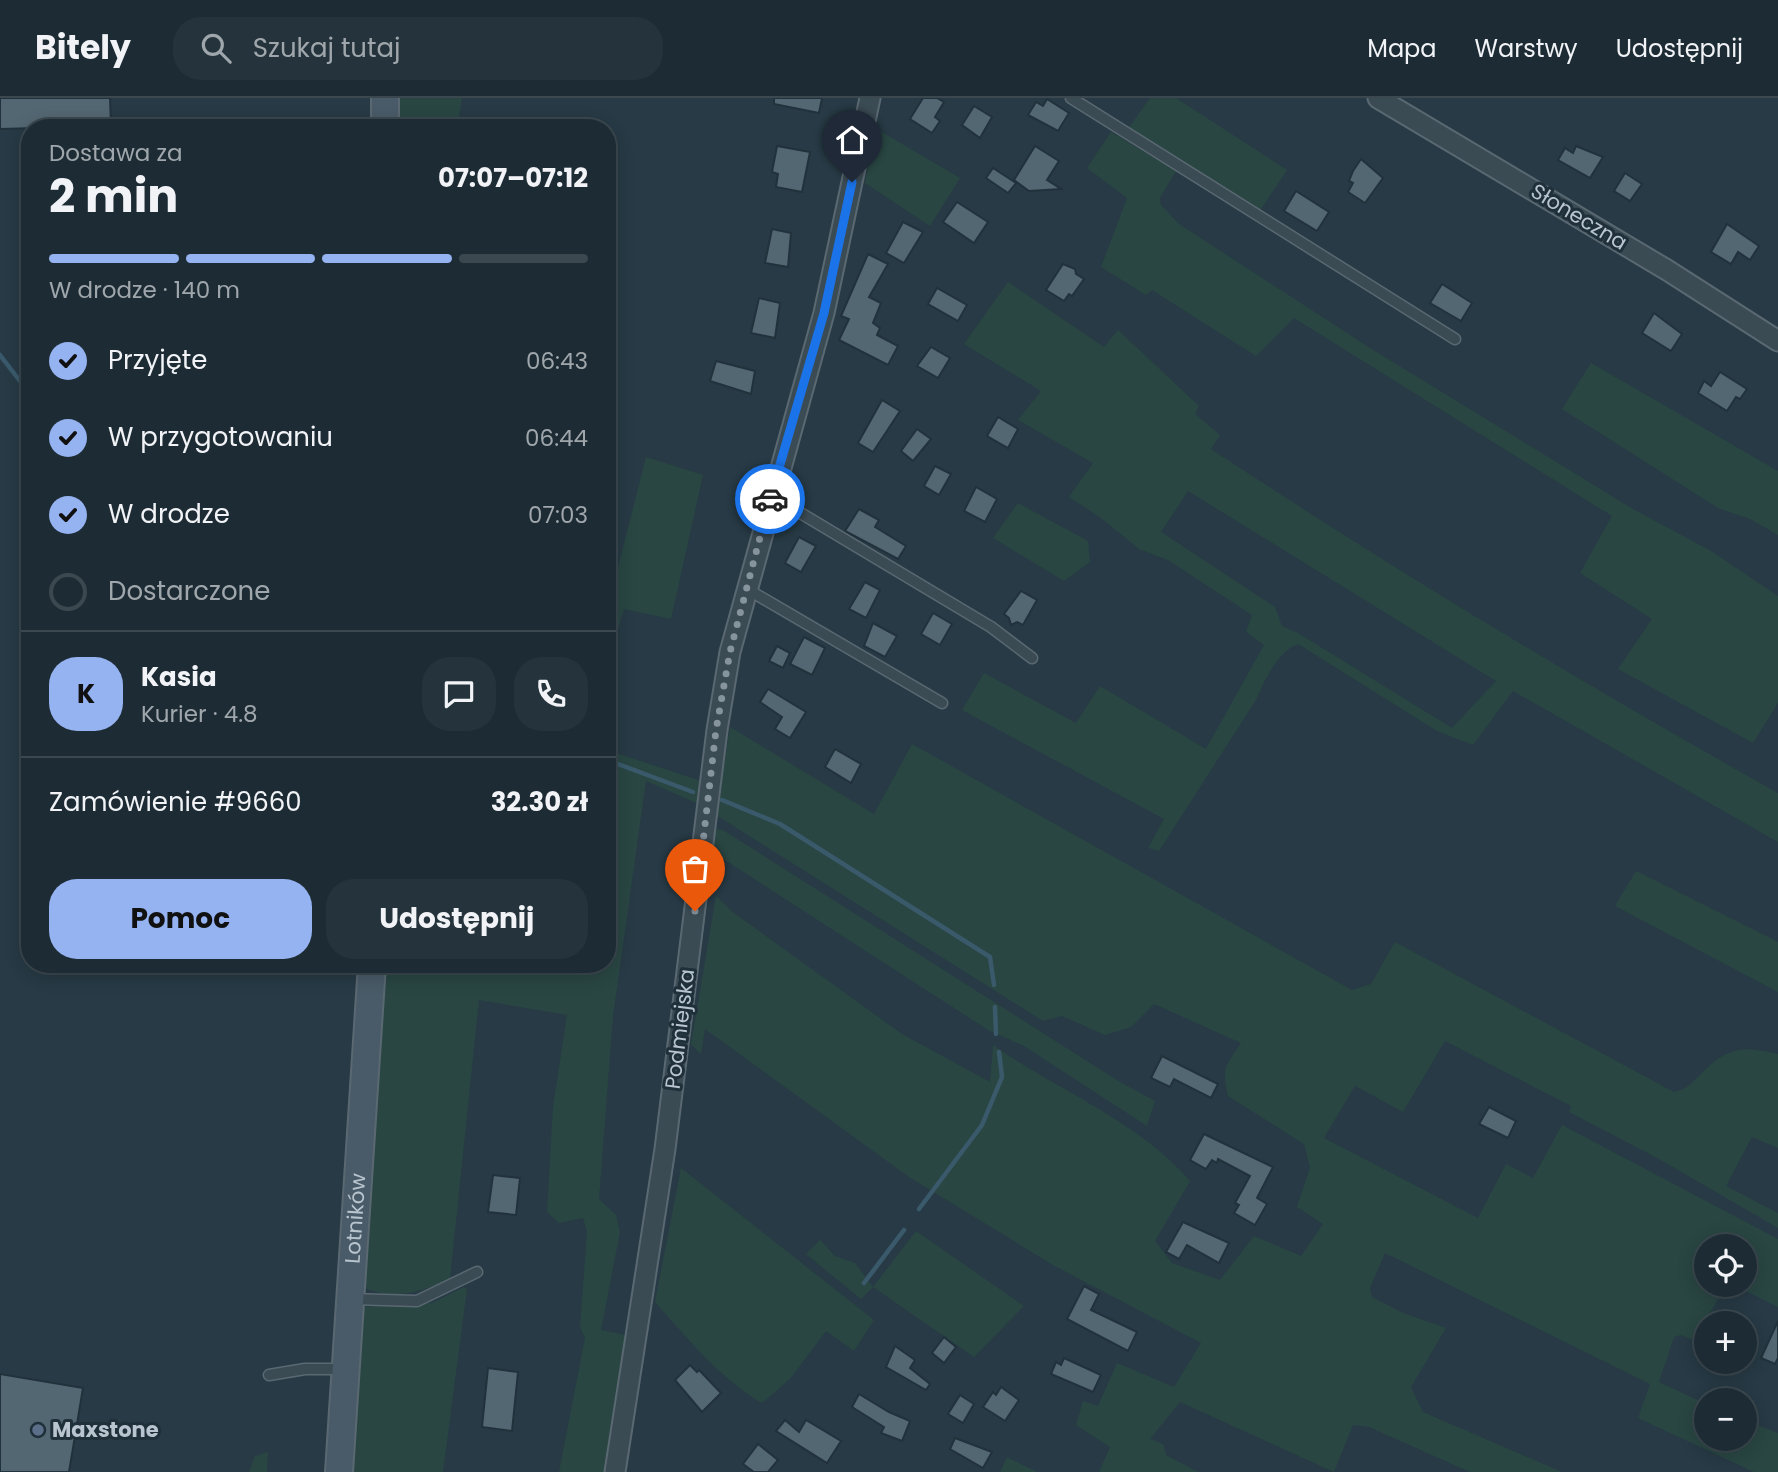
<!DOCTYPE html>
<html lang="pl">
<head>
<meta charset="utf-8">
<style>
	:root { --surface:#1d2c34; --page:#25343c; --text:#f1f3f6; --muted:#a0a7ac; --line:#3b484f; --accent:#95b2f1 }
	body { margin:0; font-family:Poppins,sans-serif; background:var(--page); color:var(--text); height:100vh; display:flex; flex-direction:column; font-size:26px; white-space:nowrap }
	* { box-sizing:border-box; margin:0 }
	p { font-size:23px; color:var(--muted) }
	.icon { flex:none; width:38px; height:38px; fill:none; stroke:currentColor; stroke-width:2; stroke-linecap:round; stroke-linejoin:round }
	.map { position:relative; flex:1; overflow:hidden }
	.panel { position:absolute; left:21px; top:21px; width:595px; height:854px; display:flex; flex-direction:column; background:var(--surface); border-radius:28px; box-shadow:0 4px 18px #0003,0 0 0 2px var(--line) }
	.panel>* { flex:none }
	.fabs { position:absolute; left:1694px; top:1136px; display:grid; gap:14px }
	.fabs a { display:grid; place-items:center; width:63px; height:63px; border-radius:50%; background:var(--surface); box-shadow:0 4px 18px #0003,0 0 0 2px var(--line); font-size:35px }
	.pin { position:absolute; display:grid; place-items:center; width:60px; height:60px; color:#fff; margin:-72px -30px; border-radius:50% 50% 50% 0; rotate:-45deg; box-shadow:0 0 7px #0007 }
	.pin .icon { rotate:45deg }
	.courier { position:absolute; display:grid; place-items:center; width:70px; height:70px; margin:-35px; border:5px solid #1a73e8; border-radius:50%; background:#fff; color:#222; box-shadow:0 2px 9px #0007 }
	.headline em { font-style:normal; font-weight:700 }
	.headline div { display:flex; flex-direction:column-reverse }
	.headline { display:flex; align-items:center; justify-content:space-between; height:119px; padding:0 28px }
	h1 { font-size:46px; font-weight:700; line-height:52px }
	.bar { display:grid; grid-template-columns:repeat(4,1fr); gap:10px 7px; align-content:center; height:84px; padding:0 28px }
	.bar i { height:9px; border-radius:5px; background:var(--line) }
	.bar .current { background:var(--accent) }
	.bar p { grid-column:span 4 }
	.line { display:flex; align-items:center; gap:18px; padding:0 28px; border-top:2px solid var(--line) }
	.line div { flex:1 }
	.round { display:grid; place-items:center; flex:none; width:74px; height:74px; border-radius:28px; background:var(--page) }
	ol { padding:0 28px; list-style:none }
	li { display:flex; align-items:center; gap:21px; height:77px }
	li p { margin-inline-start:auto }
	li .icon { padding:7px; border-radius:50%; background:var(--accent); color:#111; stroke-width:4 }
	li:last-child { color:var(--muted) }
	li i { width:38px; height:38px; border:4px solid var(--line); border-radius:50% }
	.cta { display:flex; gap:14px; margin-top:auto; padding:14px 28px }
	.cta a { flex:1; height:80px; border-radius:28px; background:var(--accent); color:#111; font-size:28px; font-weight:700; line-height:80px; text-align:center }
	.cta a+a { background:var(--page); color:var(--text) }
	header { display:flex; align-items:center; gap:42px; box-sizing:border-box; height:98px; padding:0 35px; background:var(--surface); border-bottom:2px solid var(--line) }
	header strong { font-size:33px }
	nav { display:flex; gap:38px; margin-inline-start:auto; font-size:24px }
	.search { width:490px; height:63px; background:var(--page); display:flex; align-items:center; gap:18px; box-sizing:border-box; padding:0 24px; border-radius:28px; color:var(--muted); font-size:26px }
	.map>svg:first-child { display:block }
</style>
</head>
<body>
<header>
<strong>Bitely</strong>
<div class="search"><svg class="icon" aria-label="search" viewBox="0 0 24 24"><circle cx="10" cy="10" r="6"/><path d="M15 15l6 6"/></svg>Szukaj tutaj</div>
<nav><a>Mapa</a><a>Warstwy</a><a>Udostępnij</a></nav>
</header>
<div class="map">
<svg width="1778" height="1374" viewBox="0 0 1778 1374">
	<rect width="100%" height="100%" fill="#273a45"/>
	<g fill="#294643" fill-rule="evenodd">
		<path d="M 393,0 L 462,0 L 457,30 L 393,30 Z"/>
		<path d="M 1150,0 L 1176,0 L 1287,72 L 1259,114 L 1127,32 Z"/>
		<path d="M 875,30 L 960,80 L 930,128 L 865,85 Z"/>
		<path d="M 1111,34 L 1176,73 L 1160,100 L 1161,107 L 1179,126 L 1370,250 L 1633,411 L 1711,453 L 1778,498 L 1778,605 L 1753,645 L 1618,571 L 1652,521 L 1580,475 L 1612,418 L 1294,220 L 1256,258 L 1152,192 L 1146,197 L 1101,169 L 1127,100 L 1087,70 Z"/>
		<path d="M 1008,184 L 1104,249 L 1118,232 L 1199,308 L 1195,316 L 1220,337 L 1211,351 C 1396,473 1585,587 1778,695 L 1778,744 L 1513,593 L 1473,647 L 1437,633 L 1298,546 C 1277,554 1265,582 1256,602 L 1159,753 L 1148,750 L 1164,721 L 962,612 L 984,575 L 1076,625 L 1100,588 L 1206,651 L 1264,547 L 1246,534 L 1252,517 L 1168,462 L 1139,451 L 1101,420 L 1069,399 L 1093,365 L 1018,322 L 1041,293 L 964,246 ZM 1188,393 L 1496,583 L 1452,630 L 1298,535 L 1282,528 L 1275,509 L 1161,434 Z"/>
		<path d="M 1591,265 L 1778,373 L 1778,437 L 1750,421 L 1718,410 L 1562,311 Z"/>
		<path d="M 646,359 L 703,377 L 671,521 L 624,511 L 607,569 L 607,513 Z"/>
		<path d="M 1018,405 L 1088,443 L 1090,464 L 1064,483 L 993,440 Z"/>
		<path d="M 730,629 L 874,716 L 912,646 L 1352,892 L 1371,886 L 1395,844 L 1674,994 C 1686,991 1690,987 1698,979 C 1726,950 1739,947 1778,956 L 1778,1050 L 1752,1039 L 1726,1088 L 1778,1115 L 1778,1130 L 1659,1061 L 1569,1014 L 1571,1008 L 1445,943 L 1403,1014 L 1355,988 L 1324,1040 L 1478,1120 L 1506,1066 L 1533,1080 L 1562,1027 L 1778,1141 L 1778,1209 L 1734,1187 L 1745,1186 L 1745,1148 L 1706,1148 L 1706,1186 L 1727,1187 L 1693,1242 L 1681,1237 L 1674,1239 L 1659,1284 L 1706,1306 L 1706,1340 L 1745,1340 L 1745,1322 L 1778,1335 L 1778,1374 L 1754,1374 L 1638,1320 L 1650,1286 L 1385,1155 L 1370,1190 L 1372,1199 L 1403,1215 L 1446,1230 L 1411,1289 L 1423,1314 L 1562,1374 L 1470,1374 L 1369,1329 L 1353,1327 L 1334,1374 L 1180,1304 L 1150,1341 L 1163,1346 L 1166,1357 L 1198,1374 L 1099,1374 L 1110,1349 L 1076,1327 L 1083,1303 L 1098,1308 L 1117,1265 L 1174,1289 L 1201,1245 L 1053,1167 L 909,1079 L 705,931 L 701,956 L 691,946 L 716,798 L 734,815 L 902,936 L 990,984 L 993,947 C 1058,993 1137,1022 1190,1083 L 1155,1143 L 1172,1165 L 1220,1182 L 1254,1138 L 1301,1158 L 1323,1126 L 1297,1109 L 1310,1070 L 1304,1046 L 1228,998 C 1221,969 1226,968 1241,945 L 1154,906 L 1131,929 L 1105,937 L 1062,918 L 1043,923 L 716,717 Z"/>
		<path d="M 607,652 L 704,684 L 699,706 L 646,683 L 613,918 L 599,1101 L 616,1117 L 620,1134 L 601,1232 L 630,1238 L 610,1374 L 559,1374 L 585,1240 L 580,1229 L 587,1134 L 583,1120 L 559,1125 L 547,1114 L 553,1009 L 567,917 L 479,902 L 450,1181 C 422,1194 392,1203 363,1189 L 381,866 L 607,866 Z"/>
		<path d="M 716,731 L 723,732 L 1120,984 L 1155,1003 L 1147,1028 L 1024,948 L 988,932 L 711,753 Z"/>
		<path d="M 1636,773 L 1778,844 L 1778,894 L 1615,808 Z"/>
		<path d="M 681,1070 L 874,1222 L 854,1253 L 826,1233 L 790,1281 L 762,1305 C 722,1282 686,1239 655,1204 Z"/>
		<path d="M 916,1133 L 1024,1208 L 974,1259 L 873,1189 L 861,1201 L 806,1156 L 820,1142 L 835,1158 L 855,1165 L 873,1189 Z"/>
		<path d="M 464,1189 L 467,1191 L 443,1374 L 348,1374 L 359,1216 L 365,1209 L 432,1205 Z"/>
		<path d="M 268,1354 L 267,1374 L 249,1374 L 255,1358 Z"/>
		<path d="M 1007,1359 L 1037,1374 L 1000,1374 Z"/>
	</g>
	<g fill="none" stroke-linecap="round" stroke-linejoin="round">
		<g stroke="#3a5a6c" stroke-width="4.5">
			<path d="M 0,257 L 30,296"/>
			<path d="M 607,662 L 693,694"/>
			<path d="M 722,702 L 780,726 L 990,859 L 994,887"/>
			<path d="M 995,909 L 996,936"/>
			<path d="M 919,1111 L 982,1027 L 1002,979 L 999,954"/>
			<path d="M 864,1185 L 904,1132"/>
		</g>
	</g>
	<g fill="#536772" stroke="#22323c" stroke-width="2">
		<path d="M 0,0 L 110,0 L 111,28 L 0,31 Z"/>
		<path d="M 774,0 L 822,0 L 819,15 L 774,6 Z"/>
		<path d="M 923,0 L 937,0 L 944,4 L 935,19 L 940,23 L 932,35 L 910,21 Z"/>
		<path d="M 1047,1 L 1069,15 L 1058,33 L 1028,17 L 1036,4 L 1043,8 Z"/>
		<path d="M 974,8 L 992,19 L 980,40 L 962,27 Z"/>
		<path d="M 777,48 L 810,54 L 802,94 L 776,89 L 778,76 L 772,74 Z"/>
		<path d="M 1035,48 L 1059,63 L 1047,82 L 1061,91 L 1029,93 L 1014,82 Z"/>
		<path d="M 1576,48 L 1603,59 L 1590,80 L 1558,62 L 1565,50 L 1573,55 Z"/>
		<path d="M 1361,61 L 1383,80 L 1365,105 L 1348,94 L 1353,85 L 1349,83 L 1353,73 Z"/>
		<path d="M 993,70 L 1016,85 L 1008,95 L 986,80 Z"/>
		<path d="M 1625,75 L 1642,86 L 1630,103 L 1614,93 Z"/>
		<path d="M 1296,93 L 1329,114 L 1317,133 L 1284,113 Z"/>
		<path d="M 957,104 L 988,124 L 974,145 L 943,124 Z"/>
		<path d="M 903,124 L 923,134 L 904,165 L 886,155 Z"/>
		<path d="M 1727,126 L 1759,148 L 1750,162 L 1738,154 L 1731,166 L 1711,154 Z"/>
		<path d="M 772,131 L 791,135 L 788,169 L 765,165 Z"/>
		<path d="M 868,156 L 888,166 L 869,199 L 881,205 L 873,225 L 880,230 L 877,237 L 898,248 L 888,267 L 839,242 L 849,221 L 841,218 Z"/>
		<path d="M 1063,166 L 1075,171 L 1076,176 L 1084,181 L 1072,198 L 1069,196 L 1064,203 L 1046,192 Z"/>
		<path d="M 1442,186 L 1472,205 L 1461,223 L 1430,205 Z"/>
		<path d="M 937,190 L 967,207 L 958,223 L 928,206 Z"/>
		<path d="M 759,200 L 780,205 L 775,240 L 751,235 Z"/>
		<path d="M 1654,215 L 1682,236 L 1671,253 L 1642,235 Z"/>
		<path d="M 931,249 L 950,260 L 938,280 L 917,268 Z"/>
		<path d="M 716,263 L 755,273 L 751,296 L 710,283 Z"/>
		<path d="M 1720,274 L 1747,291 L 1740,301 L 1736,299 L 1727,313 L 1698,295 L 1704,283 L 1711,288 Z"/>
		<path d="M 882,302 L 900,313 L 873,354 L 858,345 Z"/>
		<path d="M 998,319 L 1018,331 L 1008,350 L 987,338 Z"/>
		<path d="M 917,331 L 931,341 L 913,363 L 901,353 Z"/>
		<path d="M 935,368 L 951,376 L 939,397 L 924,388 Z"/>
		<path d="M 976,389 L 997,401 L 985,424 L 964,413 Z"/>
		<path d="M 859,411 L 879,422 L 875,429 L 906,448 L 898,461 L 845,433 Z"/>
		<path d="M 799,439 L 816,448 L 801,474 L 785,465 Z"/>
		<path d="M 865,484 L 880,492 L 866,520 L 849,511 Z"/>
		<path d="M 1021,493 L 1037,502 L 1023,527 L 1017,524 L 1011,527 L 1009,520 L 1004,516 Z"/>
		<path d="M 933,515 L 952,526 L 940,547 L 921,536 Z"/>
		<path d="M 873,525 L 897,538 L 885,559 L 864,548 Z"/>
		<path d="M 804,539 L 825,550 L 812,577 L 790,566 Z"/>
		<path d="M 777,548 L 790,555 L 783,570 L 769,563 Z"/>
		<path d="M 768,591 L 806,614 L 790,640 L 775,631 L 782,619 L 760,604 Z"/>
		<path d="M 835,651 L 861,666 L 851,685 L 825,669 Z"/>
		<path d="M 1162,958 L 1218,986 L 1211,1000 L 1174,981 L 1170,989 L 1151,980 Z"/>
		<path d="M 1489,1009 L 1516,1023 L 1508,1040 L 1479,1026 Z"/>
		<path d="M 1204,1036 L 1273,1069 L 1257,1100 L 1267,1106 L 1255,1127 L 1234,1115 L 1239,1107 L 1235,1105 L 1250,1078 L 1218,1061 L 1217,1065 L 1212,1062 L 1206,1071 L 1190,1062 Z"/>
		<path d="M 493,1077 L 520,1080 L 516,1117 L 488,1114 Z"/>
		<path d="M 1183,1124 L 1229,1145 L 1219,1165 L 1187,1147 L 1179,1161 L 1166,1154 Z"/>
		<path d="M 1084,1188 L 1099,1196 L 1091,1212 L 1137,1234 L 1128,1253 L 1067,1221 Z"/>
		<path d="M 1778,1223 L 1778,1260 L 1775,1266 L 1761,1260 Z"/>
		<path d="M 944,1239 L 956,1249 L 944,1265 L 932,1255 Z"/>
		<path d="M 895,1248 L 915,1262 L 910,1270 L 930,1286 L 926,1292 L 886,1269 Z"/>
		<path d="M 1064,1260 L 1101,1277 L 1093,1294 L 1051,1276 L 1056,1264 L 1061,1267 Z"/>
		<path d="M 690,1267 L 697,1274 L 699,1272 L 721,1295 L 702,1314 L 675,1282 Z"/>
		<path d="M 488,1270 L 518,1274 L 512,1333 L 482,1329 Z"/>
		<path d="M 0,1276 L 83,1290 L 69,1374 L 0,1374 Z"/>
		<path d="M 1001,1289 L 1019,1302 L 1005,1323 L 983,1309 L 993,1294 L 996,1297 Z"/>
		<path d="M 859,1296 L 889,1314 L 910,1323 L 902,1343 L 881,1335 L 884,1329 L 852,1309 Z"/>
		<path d="M 960,1297 L 974,1306 L 963,1325 L 948,1316 Z"/>
		<path d="M 785,1322 L 799,1334 L 806,1322 L 841,1343 L 827,1365 L 776,1333 Z"/>
		<path d="M 955,1340 L 992,1354 L 983,1370 L 950,1351 Z"/>
		<path d="M 758,1346 L 778,1362 L 768,1374 L 754,1374 L 743,1366 Z"/>
	</g>
	<g fill="none" stroke-linecap="round" stroke-linejoin="round">
		<g stroke="#5a6872" stroke-width="13">
			<g id="lane">
				<path d="M 1071,0 L 1455,241"/>
				<path d="M 772,398 L 991,529 L 1032,560"/>
				<path d="M 747,491 L 942,605"/>
				<path d="M 351,1201 L 417,1203 L 477,1174"/>
				<path d="M 269,1277 L 305,1271 L 345,1271"/>
			</g>
		</g>
		<g stroke="#5a6872" stroke-width="23">
			<g id="street">
				<path d="M 1378,0 L 1667,172 L 1778,243"/>
				<path d="M 615,1374 L 665,1051 L 717,632 L 730,554 L 824,215 L 870,0"/>
			</g>
		</g>
		<g stroke="#5a6872" stroke-width="30">
			<g id="secondary">
				<path d="M 385,0 L 385,30"/>
				<path id="s1" d="M 339,1374 L 372,866"/>
			</g>
		</g>
		<use href="#lane" stroke="#3b4b54" stroke-width="10"/>
		<use href="#street" stroke="#3b4b54" stroke-width="19"/>
		<use href="#secondary" stroke="#495b68" stroke-width="26"/>
	</g>
	<g fill="none" stroke-linecap="round" stroke-linejoin="round">
		<path stroke="#86949e" stroke-width="7" stroke-dasharray="0 12.6" d="M 695,813 L 716,632 L 730,554 L 770,401"/>
		<path stroke="#1a73e8" stroke-width="9" d="M 770,401 L 824,215 L 852,84"/>
	</g>
	<circle fill="#5c6f8a" stroke="#20303a" stroke-width="2.5" cx="38" cy="1332" r="7"/>
	<g text-anchor="middle" stroke-width="6" stroke-linejoin="round" paint-order="stroke">
		<g font-size="21" fill="#b9c5ce" stroke="#20303a">
			<text transform="translate(1579 119) rotate(31)" y="7">Słoneczna</text>
			<text transform="translate(680 931) rotate(-83)" y="7">Podmiejska</text>
			<text dy="7" stroke="none"><textPath href="#s1" startOffset="254">Lotników</textPath></text>
		</g>
		<g font-size="21" font-weight="bold" fill="#b9c5ce" stroke="#20303a" text-anchor="start">
			<text x="52" y="1339">Maxstone</text>
		</g>
	</g>
</svg>
<div class="fabs">
<a><svg class="icon" aria-label="locate" viewBox="0 0 24 24"><circle cx="12" cy="12" r="6"/><path d="M12 2v4M12 18v4M2 12h4M18 12h4"/></svg></a>
<a>+</a>
<a>−</a>
</div>
<div class="pin" style="left:695px;top:813px;background:#ea580c"><svg class="icon" aria-label="bag" viewBox="0 0 24 24"><path d="M5 8h14l-1 12H6zM9 8a3 3 0 0 1 6 0"/></svg></div>
<div class="pin" style="left:852px;top:84px;background:#1f2937"><svg class="icon" aria-label="home" viewBox="0 0 24 24"><path d="M3 11l9-7 9 7M6 9v11h12V9"/></svg></div>
<div class="courier" style="left:770px;top:401px"><svg class="icon" aria-label="car" viewBox="0 0 24 24"><path d="M5 17H2v-5l4-1 3-4h7l3 4 3 1v5h-3M9 17h6M6 11h13"/><circle cx="7" cy="17" r="2"/><circle cx="17" cy="17" r="2"/></svg></div>
<section class="panel">
<div class="headline"><div><h1>2 min</h1><p>Dostawa za</p></div><em>07:07–07:12</em></div>
<div class="bar"><i class="current"></i><i class="current"></i><i class="current"></i><i></i><p>W drodze · 140 m</p></div>
<ol>
<li><svg class="icon" aria-label="check" viewBox="0 0 24 24"><path d="M5 12l5 5 9-10"/></svg>Przyjęte<p>06:43</p></li>
<li><svg class="icon" aria-label="check" viewBox="0 0 24 24"><path d="M5 12l5 5 9-10"/></svg>W przygotowaniu<p>06:44</p></li>
<li><svg class="icon" aria-label="check" viewBox="0 0 24 24"><path d="M5 12l5 5 9-10"/></svg>W drodze<p>07:03</p></li>
<li><i></i>Dostarczone</li>
</ol>
<div class="line" style="height:126px"><b class="round" style="background:var(--accent);color:#111">K</b><div><b>Kasia</b><p>Kurier · 4.8</p></div><a class="round"><svg class="icon" aria-label="chat" viewBox="0 0 24 24"><path d="M4 5h16v11H9l-5 4z"/></svg></a><a class="round"><svg class="icon" aria-label="phone" viewBox="0 0 24 24"><path d="M5 4h4l2 5-3 2q2 4 5 5l2-3 5 2v4C11 20 4 13 5 4z"/></svg></a></div>
<div class="line" style="height:91px"><div>Zamówienie #9660</div><b>32.30 zł</b></div>
<div class="cta"><a>Pomoc</a><a>Udostępnij</a></div>
</section>
</div>
</body>
</html>
